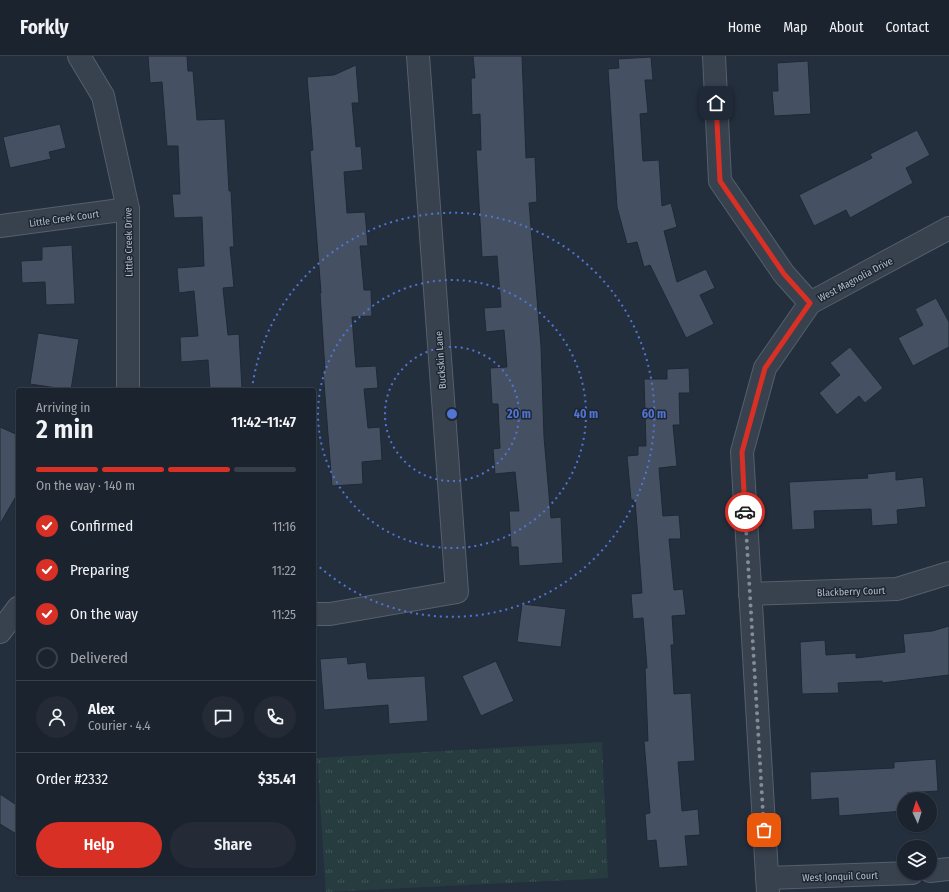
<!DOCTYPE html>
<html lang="en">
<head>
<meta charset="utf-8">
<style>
	:root { --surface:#1b232e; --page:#242b36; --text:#f1f3f6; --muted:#a0a4aa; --line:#39404a; --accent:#d93025 }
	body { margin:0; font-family:"Fira Sans Condensed",sans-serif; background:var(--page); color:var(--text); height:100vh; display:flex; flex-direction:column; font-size:15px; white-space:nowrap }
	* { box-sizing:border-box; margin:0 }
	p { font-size:13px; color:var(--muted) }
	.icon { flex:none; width:22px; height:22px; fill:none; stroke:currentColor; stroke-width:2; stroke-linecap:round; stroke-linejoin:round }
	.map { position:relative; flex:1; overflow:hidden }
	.drawer { position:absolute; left:16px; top:332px; width:300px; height:488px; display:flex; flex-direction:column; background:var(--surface); border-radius:4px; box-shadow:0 1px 3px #0004,0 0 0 1px var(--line) }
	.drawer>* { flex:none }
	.needle { width:26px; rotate:356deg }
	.controls { position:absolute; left:897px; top:736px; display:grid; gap:8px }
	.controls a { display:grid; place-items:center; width:40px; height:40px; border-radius:50%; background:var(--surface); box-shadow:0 1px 3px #0004,0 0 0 1px var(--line); font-size:20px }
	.pin { position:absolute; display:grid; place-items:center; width:34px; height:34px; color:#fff; margin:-17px; border-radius:8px; box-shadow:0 2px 6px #0006 }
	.courier { position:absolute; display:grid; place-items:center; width:40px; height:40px; margin:-20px; border:3px solid #d93025; border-radius:50%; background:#fff; color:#222; box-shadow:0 1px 5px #0007 }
	.headline em { font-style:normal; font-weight:600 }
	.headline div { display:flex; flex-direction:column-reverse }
	.headline { display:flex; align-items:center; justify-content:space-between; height:68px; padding:0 20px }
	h1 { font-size:26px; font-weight:600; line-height:30px }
	.bar { display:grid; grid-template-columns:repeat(4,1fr); gap:6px 4px; align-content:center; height:48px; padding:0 20px }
	.bar i { height:5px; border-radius:3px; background:var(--line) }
	.bar .active { background:var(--accent) }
	.bar p { grid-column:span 4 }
	.line { display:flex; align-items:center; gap:10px; padding:0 20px; border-top:1px solid var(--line) }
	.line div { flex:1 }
	.round { display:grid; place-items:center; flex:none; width:42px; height:42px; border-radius:21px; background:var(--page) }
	ol { padding:0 20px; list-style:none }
	li { display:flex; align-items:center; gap:12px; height:44px }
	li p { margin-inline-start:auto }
	li .icon { padding:4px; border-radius:50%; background:var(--accent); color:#fff; stroke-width:4 }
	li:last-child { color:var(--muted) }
	li i { width:22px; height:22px; border:2px solid var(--line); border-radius:50% }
	.primary-button { display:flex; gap:8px; margin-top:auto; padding:8px 20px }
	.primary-button a { flex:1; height:46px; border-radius:24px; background:var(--accent); color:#fff; font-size:16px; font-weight:600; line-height:46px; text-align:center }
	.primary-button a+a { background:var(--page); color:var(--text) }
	header { display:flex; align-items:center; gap:24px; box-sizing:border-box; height:56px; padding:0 20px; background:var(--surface); border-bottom:1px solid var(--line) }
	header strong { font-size:19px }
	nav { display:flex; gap:22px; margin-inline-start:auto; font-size:14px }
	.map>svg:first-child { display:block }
</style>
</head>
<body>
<header>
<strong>Forkly</strong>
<nav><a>Home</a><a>Map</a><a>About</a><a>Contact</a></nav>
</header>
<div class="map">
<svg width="949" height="836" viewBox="0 0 949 836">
	<defs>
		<pattern id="grass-tufts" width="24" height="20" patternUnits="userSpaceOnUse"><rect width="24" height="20" fill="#263c3f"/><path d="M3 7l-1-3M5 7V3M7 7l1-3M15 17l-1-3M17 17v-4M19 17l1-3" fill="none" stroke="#435659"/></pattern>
	</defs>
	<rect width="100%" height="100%" fill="#242f3e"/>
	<path fill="url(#grass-tufts)" d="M 602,686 L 608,822 L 326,836 L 317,702 Z"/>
	<g fill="#455162" stroke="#1f2835">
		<path d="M 148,0 L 187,0 L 188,15 L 193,15 L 197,64 L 225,63 L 229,135 L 231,135 L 234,191 L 230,191 L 234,231 L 223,232 L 228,279 L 239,278 L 242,333 L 210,334 L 208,304 L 181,306 L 180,281 L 198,280 L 194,235 L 179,237 L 177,212 L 204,210 L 202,161 L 174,162 L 172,138 L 180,138 L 178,90 L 167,90 L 162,26 L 150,27 Z"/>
		<path d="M 473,0 L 522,0 L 526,102 L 535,101 L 537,146 L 529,147 L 541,290 L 544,381 L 551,462 L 561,461 L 563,507 L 519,510 L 518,491 L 511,491 L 509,455 L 519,455 L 515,416 L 495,418 L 493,393 L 500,392 L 498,348 L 492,348 L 490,312 L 507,311 L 504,274 L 486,276 L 484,252 L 501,251 L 497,200 L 482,201 L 476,94 L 481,94 L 480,58 L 472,59 L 471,22 L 475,22 Z"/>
		<path d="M 651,1 L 653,24 L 645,24 L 648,57 L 640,58 L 643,105 L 659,104 L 662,150 L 671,147 L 677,171 L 664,175 L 677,226 L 706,213 L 715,232 L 700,239 L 714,268 L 686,282 L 650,209 L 644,211 L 637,186 L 627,188 L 617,151 L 608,13 L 619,12 L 618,3 Z"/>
		<path d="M 808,5 L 811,58 L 774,60 L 772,35 L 778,35 L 777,7 Z"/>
		<path d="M 356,9 L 359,47 L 352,47 L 356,91 L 361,90 L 363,114 L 344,116 L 347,157 L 365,156 L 368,190 L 360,190 L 364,234 L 371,234 L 372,260 L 352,261 L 356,311 L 376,310 L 378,332 L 364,333 L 368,372 L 380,371 L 382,404 L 362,406 L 363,428 L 332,430 L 323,314 L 325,314 L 320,237 L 321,237 L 310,95 L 313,94 L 307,21 L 334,19 Z"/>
		<path d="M 60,68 L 66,92 L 49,96 L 51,103 L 10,112 L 3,81 Z"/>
		<path d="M 917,74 L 930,99 L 906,112 L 913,127 L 850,162 L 846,154 L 814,170 L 799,139 L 872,102 L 870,98 Z"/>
		<path d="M 72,189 L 75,248 L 46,249 L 45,226 L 22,227 L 21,205 L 42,204 L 42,191 Z"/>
		<path d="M 936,242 L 949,266 L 949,291 L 913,310 L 898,282 L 923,269 L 915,253 Z"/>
		<path d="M 38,277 L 79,283 L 71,334 L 30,328 Z"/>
		<path d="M 850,291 L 883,332 L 865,347 L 859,340 L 837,359 L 819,337 L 840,319 L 830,307 Z"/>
		<path d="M 689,312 L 690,337 L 679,337 L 680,369 L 673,369 L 677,410 L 659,412 L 663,460 L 679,459 L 681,483 L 669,483 L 674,534 L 683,533 L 686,559 L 672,560 L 674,589 L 671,589 L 674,638 L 691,637 L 695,705 L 678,706 L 682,755 L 698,753 L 700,779 L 685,780 L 688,810 L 659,812 L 656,784 L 647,785 L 645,758 L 650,757 L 644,685 L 648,685 L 645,612 L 647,612 L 643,562 L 633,563 L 631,538 L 642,537 L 635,444 L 631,444 L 627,400 L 638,399 L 638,390 L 646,390 L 644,323 L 667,323 L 667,313 Z"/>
		<path d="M 0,371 L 18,379 L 18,437 L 0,468 Z"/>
		<path d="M 896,415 L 896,424 L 923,421 L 926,451 L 897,454 L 898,468 L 872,470 L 871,453 L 814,455 L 815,473 L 792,474 L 789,426 L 868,422 L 867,418 Z"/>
		<path d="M 522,548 L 566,553 L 561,591 L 517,586 Z"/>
		<path d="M 949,570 L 949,619 L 882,627 L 882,625 L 838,627 L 839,637 L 802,638 L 800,586 L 825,584 L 826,599 L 856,597 L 856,602 L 905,596 L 903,578 L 932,575 Z"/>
		<path d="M 347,601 L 348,608 L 366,606 L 368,623 L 425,620 L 428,665 L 389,668 L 388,649 L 324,654 L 320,603 Z"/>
		<path d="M 496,605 L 514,645 L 481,660 L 462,620 Z"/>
		<path d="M 936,703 L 938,735 L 907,737 L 908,743 L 904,743 L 904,755 L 839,760 L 838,742 L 811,744 L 810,716 L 894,712 L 894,706 Z"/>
		<path d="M 0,738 L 18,750 L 18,779 L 0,768 Z"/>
	</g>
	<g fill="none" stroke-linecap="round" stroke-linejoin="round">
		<g stroke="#565f6c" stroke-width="24">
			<g id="minor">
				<path d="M 79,0 L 103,40 L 128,153 L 128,334"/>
				<path d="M 714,0 L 720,125 L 784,218 L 810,247"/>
				<path d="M 0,170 L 128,153"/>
				<path d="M 750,538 L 897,533 L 949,517"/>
				<path d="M 314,558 L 330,558 L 457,536 L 418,0"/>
				<path d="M 0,576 L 18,552"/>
				<path d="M 930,815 L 949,813"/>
				<path d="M 767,822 L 912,817"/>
				<path d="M 768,836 L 742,396 L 765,312 L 810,247 L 949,172"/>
			</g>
		</g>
		<use href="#minor" stroke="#38414e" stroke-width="22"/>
	</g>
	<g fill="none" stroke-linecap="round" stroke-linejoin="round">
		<path stroke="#828b98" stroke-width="4" stroke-dasharray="0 7.2" d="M 745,456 L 764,774"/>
		<path stroke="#d93025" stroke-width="5" d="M 716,47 L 720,125 L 784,218 L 810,247 L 765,312 L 742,396 L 745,456"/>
	</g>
	<g fill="none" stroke="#5274d3" stroke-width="2" stroke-dasharray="2 4">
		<circle cx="452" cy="358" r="67"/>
		<circle cx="452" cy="358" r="134"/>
		<path d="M252 333A202 202 0 1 1 314 506"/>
	</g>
	<g text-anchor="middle" stroke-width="3" stroke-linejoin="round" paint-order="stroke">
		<g font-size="10" fill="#b4bcc9" stroke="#1d2633">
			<text transform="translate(64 162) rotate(-8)" y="4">Little Creek Court</text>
			<text transform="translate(128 186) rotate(-91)" y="4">Little Creek Drive</text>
			<text transform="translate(855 223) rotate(-28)" y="4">West Magnolia Drive</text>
			<text transform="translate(440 304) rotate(-94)" y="4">Buckskin Lane</text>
			<text transform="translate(851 535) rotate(-2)" y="4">Blackberry Court</text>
			<text transform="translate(840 820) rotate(-2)" y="4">West Jonquil Court</text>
		</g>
	</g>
	<circle cx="452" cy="358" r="6" fill="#5274d3" stroke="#1d2633" stroke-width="2"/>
	<g font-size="12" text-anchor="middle" font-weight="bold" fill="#5274d3" stroke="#1d2633" stroke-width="3" stroke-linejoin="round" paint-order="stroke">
		<text x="519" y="362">20 m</text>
		<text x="586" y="362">40 m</text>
		<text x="654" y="362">60 m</text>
	</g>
</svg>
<div class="controls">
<a><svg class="needle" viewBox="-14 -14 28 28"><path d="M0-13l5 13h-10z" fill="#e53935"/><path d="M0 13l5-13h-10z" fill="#a0a4aa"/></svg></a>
<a><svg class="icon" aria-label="layers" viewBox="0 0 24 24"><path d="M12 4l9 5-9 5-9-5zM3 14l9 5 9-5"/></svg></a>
</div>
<div class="pin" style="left:764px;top:774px;background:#ea580c"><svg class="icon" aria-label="bag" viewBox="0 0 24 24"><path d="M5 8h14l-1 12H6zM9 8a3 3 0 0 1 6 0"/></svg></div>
<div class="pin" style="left:716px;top:47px;background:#1f2937"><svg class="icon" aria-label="home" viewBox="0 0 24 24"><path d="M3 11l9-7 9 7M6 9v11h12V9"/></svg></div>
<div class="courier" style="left:745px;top:456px"><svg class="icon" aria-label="car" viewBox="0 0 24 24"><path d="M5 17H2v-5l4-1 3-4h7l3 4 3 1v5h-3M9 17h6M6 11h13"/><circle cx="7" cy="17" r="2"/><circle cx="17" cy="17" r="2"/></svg></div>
<section class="drawer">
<div class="headline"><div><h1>2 min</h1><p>Arriving in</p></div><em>11:42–11:47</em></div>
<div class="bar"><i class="active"></i><i class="active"></i><i class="active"></i><i></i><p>On the way · 140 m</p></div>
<ol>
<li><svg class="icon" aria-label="check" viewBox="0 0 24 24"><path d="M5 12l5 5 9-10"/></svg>Confirmed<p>11:16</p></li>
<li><svg class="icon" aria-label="check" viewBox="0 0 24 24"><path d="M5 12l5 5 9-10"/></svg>Preparing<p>11:22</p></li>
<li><svg class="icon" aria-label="check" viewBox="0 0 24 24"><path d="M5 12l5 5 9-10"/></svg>On the way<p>11:25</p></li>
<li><i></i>Delivered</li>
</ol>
<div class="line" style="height:72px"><a class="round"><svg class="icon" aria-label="person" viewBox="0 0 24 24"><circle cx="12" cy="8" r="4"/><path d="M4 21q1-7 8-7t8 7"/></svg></a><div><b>Alex</b><p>Courier · 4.4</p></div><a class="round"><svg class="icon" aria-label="chat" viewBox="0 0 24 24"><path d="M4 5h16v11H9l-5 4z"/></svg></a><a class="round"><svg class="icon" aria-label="phone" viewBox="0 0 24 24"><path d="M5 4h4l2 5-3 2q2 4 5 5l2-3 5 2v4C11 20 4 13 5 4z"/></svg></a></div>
<div class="line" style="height:52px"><div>Order #2332</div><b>$35.41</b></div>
<div class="primary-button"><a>Help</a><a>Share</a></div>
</section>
</div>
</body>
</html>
